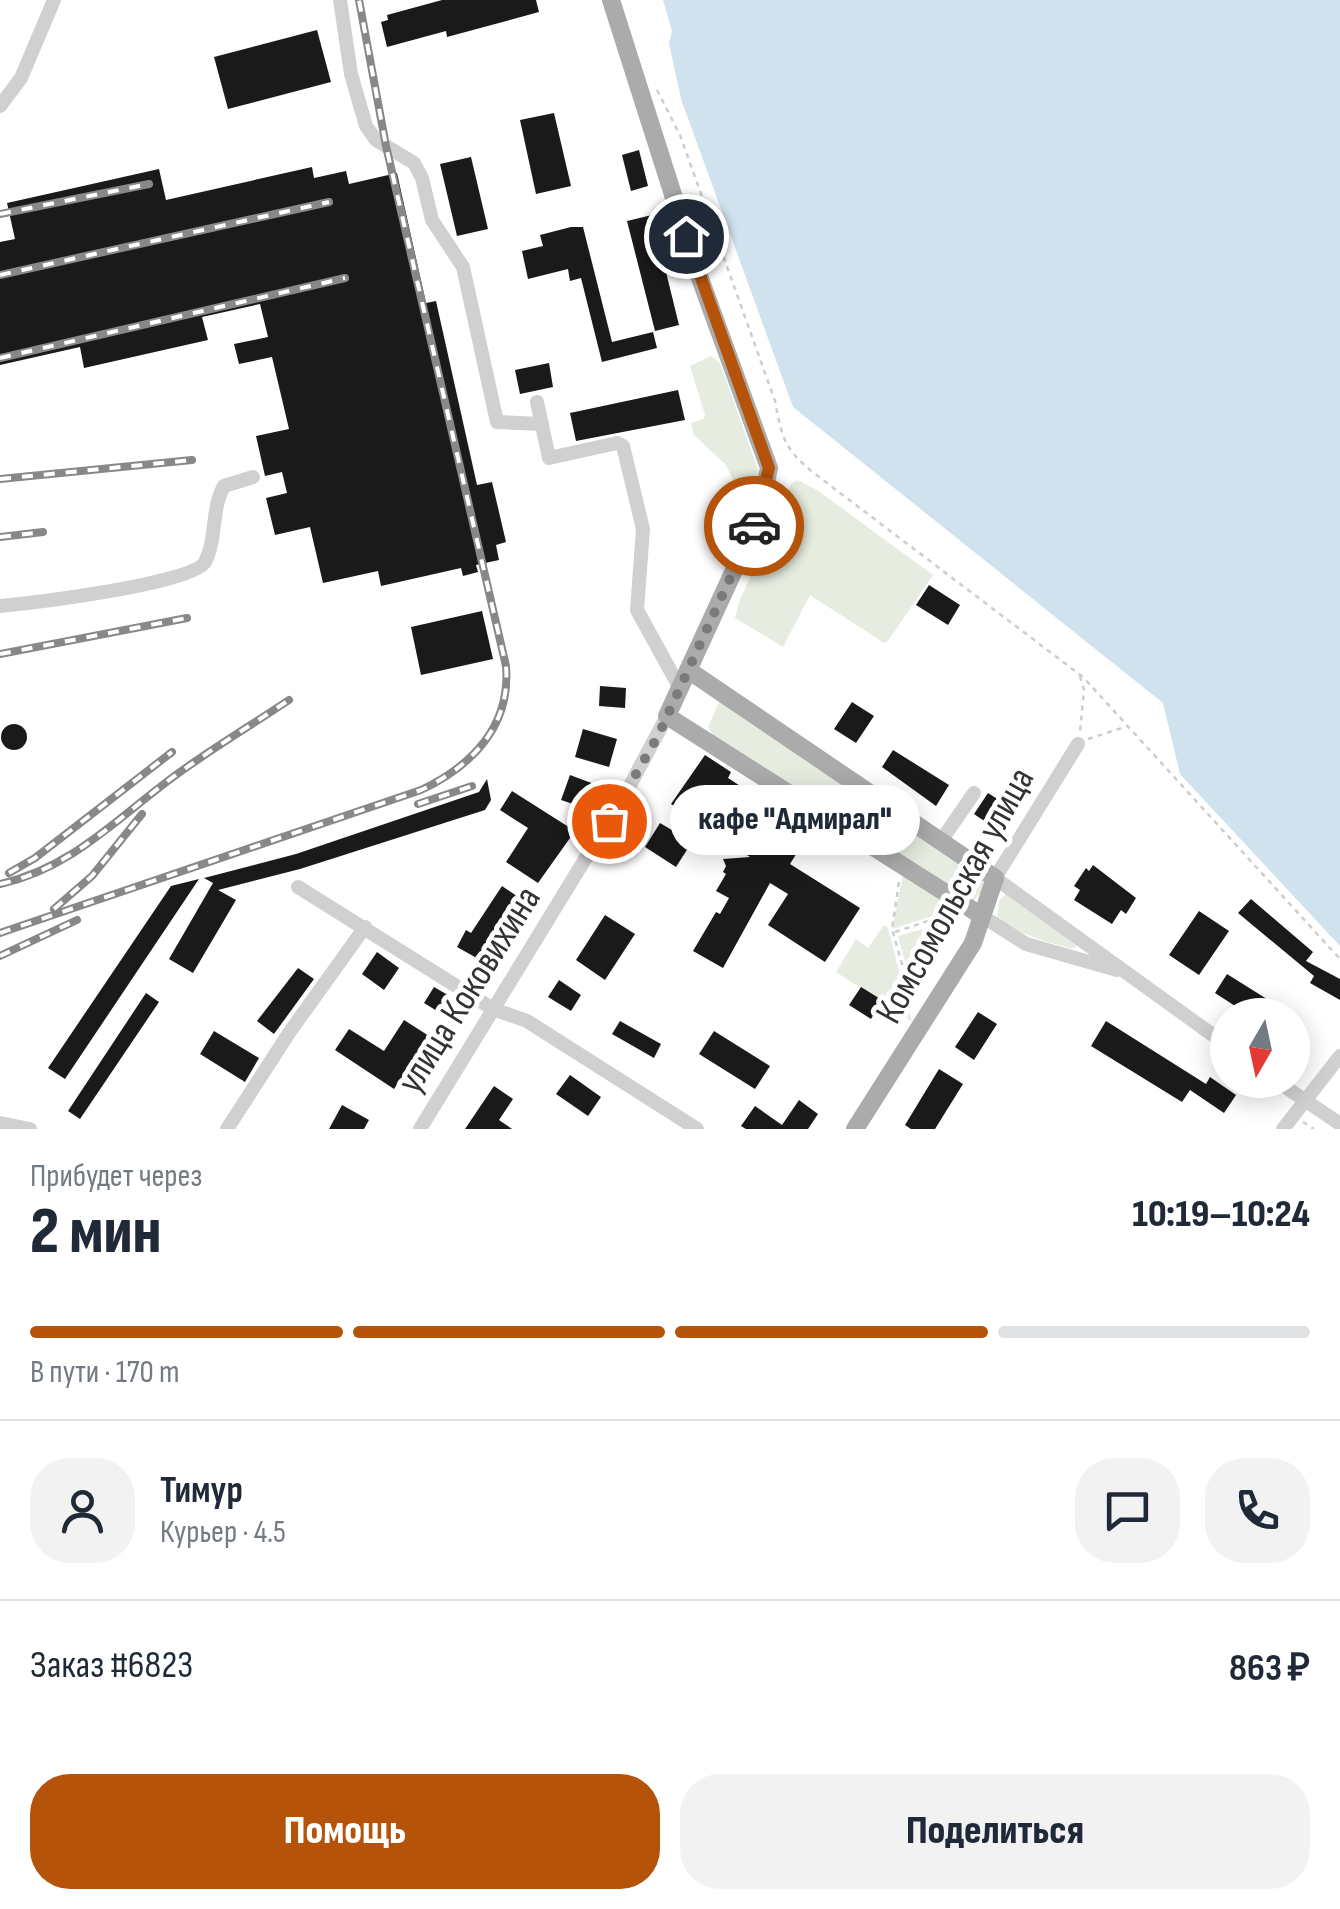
<!DOCTYPE html>
<html lang="ru">
<head>
<meta charset="utf-8">
<style>
	:root { --surface:#fff; --page:#f2f2f3; --text:#1f2937; --muted:#747a83; --line:#e0e1e3; --accent:#b45309 }
	body { margin:0; font-family:"Sofia Sans Condensed",sans-serif; background:var(--page); color:var(--text); height:100vh; display:flex; flex-direction:column; font-size:38px; white-space:nowrap }
	* { box-sizing:border-box; margin:0 }
	p { font-size:32px; color:var(--muted) }
	.icon { flex:none; width:55px; height:55px; fill:none; stroke:currentColor; stroke-width:2; stroke-linecap:round; stroke-linejoin:round }
	.map { position:relative; height:1129px; overflow:hidden }
	.drawer { display:flex; flex-direction:column; background:var(--surface); flex:1 }
	.drawer>* { flex:none }
	.needle { width:65px; rotate:189deg }
	.tools { position:absolute; left:1210px; top:998px; display:grid; gap:20px }
	.tools a { display:grid; place-items:center; width:100px; height:100px; border-radius:50%; background:var(--surface); box-shadow:0 5px 25px #0003; font-size:50px }
	.pin { position:absolute; display:grid; place-items:center; width:85px; height:85px; color:#fff; margin:-42px; border:5px solid #fff; border-radius:50%; box-shadow:0 2px 10px #0007 }
	.courier { position:absolute; display:grid; place-items:center; width:100px; height:100px; margin:-50px; border:8px solid #b45309; border-radius:50%; background:#fff; color:#222; box-shadow:0 2px 12px #0007 }
	.bubble { position:absolute; height:70px; border-radius:35px; background:var(--surface); box-shadow:0 5px 25px #0003; font-size:32px; font-weight:800; line-height:70px; text-align:center }
	.headline em { font-style:normal; font-weight:800 }
	.headline div { display:flex; flex-direction:column-reverse }
	.headline { display:flex; align-items:center; justify-content:space-between; height:170px; padding:0 30px }
	h1 { font-size:65px; font-weight:800; line-height:75px }
	.bar { display:grid; grid-template-columns:repeat(4,1fr); gap:15px 10px; align-content:center; height:120px; padding:0 30px }
	.bar i { height:12px; border-radius:8px; background:var(--line) }
	.bar .active { background:var(--accent) }
	.bar p { grid-column:span 4 }
	.line { display:flex; align-items:center; gap:25px; padding:0 30px; border-top:2px solid var(--line) }
	.line div { flex:1 }
	.round { display:grid; place-items:center; flex:none; width:105px; height:105px; border-radius:40px; background:var(--page) }
	.button { display:flex; gap:20px; margin-top:auto; padding:20px 30px }
	.button a { flex:1; height:115px; border-radius:40px; background:var(--accent); color:#fff; font-size:40px; font-weight:800; line-height:115px; text-align:center }
	.button a+a { background:var(--page); color:var(--text) }
	.map>svg:first-child { display:block }
</style>
</head>
<body>
<div class="map">
<svg width="1340" height="1129" viewBox="0 0 1340 1129">
	<rect width="100%" height="100%" fill="#fff"/>
	<g fill="#e6ecdf">
		<path d="M 711,356 L 720,363 L 760,475 L 756,506 L 729,560 L 719,560 L 738,490 L 726,465 L 694,435 L 691,423 L 703,419 L 705,415 L 690,366 Z"/>
		<path d="M 797,480 L 817,490 L 933,575 L 888,641 L 884,643 L 810,595 L 783,647 L 735,618 L 739,602 L 791,484 Z"/>
		<path d="M 723,701 L 988,877 L 981,893 L 972,902 L 716,739 L 708,727 L 719,702 Z"/>
		<path d="M 904,871 L 961,907 L 892,929 Z"/>
		<path d="M 1007,893 L 1077,943 L 1077,946 L 1072,949 C 1045,941 1019,935 997,917 L 999,901 Z"/>
		<path d="M 956,920 L 913,991 L 898,936 Z"/>
		<path d="M 884,925 L 888,928 L 912,1022 L 836,972 L 856,939 L 868,948 Z"/>
	</g>
	<path fill="#cfe2ee" d="M 663,0 L 1340,0 L 1340,946 L 1180,774 L 1163,703 L 793,407 L 681,99 L 669,43 L 672,31 Z"/>
	<g fill="#1a1a1a">
		<path d="M 442,0 L 536,0 L 539,12 L 447,37 L 446,31 L 387,47 L 381,22 L 388,20 L 387,15 Z"/>
		<path d="M 317,30 L 331,82 L 228,109 L 214,57 Z"/>
		<path d="M 554,113 L 571,186 L 536,194 L 520,120 Z"/>
		<path d="M 639,150 L 648,186 L 631,191 L 622,155 Z"/>
		<path d="M 471,157 L 488,229 L 457,236 L 440,164 Z"/>
		<path d="M 312,167 L 314,178 L 346,171 L 349,184 L 397,173 L 426,303 L 436,301 L 477,485 L 492,482 L 506,542 L 496,545 L 499,560 L 476,565 L 478,572 L 463,576 L 461,568 L 381,586 L 378,571 L 323,583 L 310,527 L 275,535 L 266,498 L 287,493 L 282,472 L 265,476 L 256,436 L 289,429 L 272,357 L 239,364 L 234,344 L 268,337 L 260,304 L 202,317 L 208,340 L 84,368 L 80,347 L 0,365 L 0,242 L 15,239 L 7,203 L 159,169 L 166,200 Z"/>
		<path d="M 652,215 L 679,325 L 655,331 L 627,221 Z"/>
		<path d="M 571,227 L 583,227 L 612,342 L 653,332 L 657,348 L 602,362 L 581,278 L 570,281 L 568,269 L 528,279 L 522,251 L 543,246 L 540,235 Z"/>
		<path d="M 549,363 L 553,387 L 520,394 L 515,370 Z"/>
		<path d="M 678,390 L 685,420 L 576,441 L 570,413 Z"/>
		<path d="M 929,585 L 960,605 L 948,625 L 916,605 Z"/>
		<path d="M 482,611 L 493,659 L 421,675 L 411,627 Z"/>
		<path d="M 600,686 L 626,688 L 625,708 L 599,706 Z"/>
		<path d="M 852,702 L 874,716 L 856,743 L 834,729 Z"/>
		<circle cx="14" cy="737" r="13"/>
		<path d="M 583,729 L 617,739 L 609,767 L 575,757 Z"/>
		<path d="M 893,750 L 949,785 L 936,806 L 882,767 Z"/>
		<path d="M 705,755 L 731,772 L 728,778 L 754,795 L 740,817 L 717,803 L 703,824 L 671,804 Z"/>
		<path d="M 570,775 L 594,784 L 585,808 L 561,800 Z"/>
		<path d="M 487,779 L 491,800 L 485,810 L 300,869 L 218,890 L 236,900 L 193,973 L 169,959 L 213,883 L 204,878 L 296,854 L 479,792 Z"/>
		<path d="M 512,791 L 575,831 L 538,883 L 506,862 L 528,828 L 500,810 Z"/>
		<path d="M 988,793 L 1010,807 L 996,829 L 974,814 Z"/>
		<path d="M 770,811 L 808,835 L 790,864 L 860,908 L 825,962 L 768,925 L 788,894 L 770,883 L 723,968 L 693,951 L 716,912 L 720,914 L 729,898 L 716,891 L 726,874 L 723,872 L 726,866 L 723,859 L 750,857 L 736,848 L 743,837 L 751,841 Z"/>
		<path d="M 660,823 L 692,842 L 676,867 L 645,847 Z"/>
		<path d="M 1093,865 L 1136,898 L 1126,914 L 1121,910 L 1112,924 L 1074,900 L 1080,890 L 1074,886 L 1086,868 L 1089,871 Z"/>
		<path d="M 199,879 L 65,1079 L 48,1068 L 171,886 Z"/>
		<path d="M 502,886 L 527,903 L 498,948 L 501,950 L 491,966 L 457,947 L 466,930 L 471,933 Z"/>
		<path d="M 1251,899 L 1313,952 L 1306,961 L 1340,979 L 1340,1000 L 1310,983 L 1314,976 L 1238,913 Z"/>
		<path d="M 1199,911 L 1229,931 L 1199,975 L 1169,955 Z"/>
		<path d="M 605,915 L 635,934 L 605,980 L 576,960 Z"/>
		<path d="M 377,952 L 399,968 L 384,990 L 362,974 Z"/>
		<path d="M 298,968 L 314,979 L 274,1034 L 257,1021 Z"/>
		<path d="M 1227,974 L 1275,1004 L 1268,1015 L 1249,1015 L 1215,993 Z"/>
		<path d="M 559,980 L 581,995 L 571,1011 L 548,997 Z"/>
		<path d="M 434,987 L 465,1005 L 455,1022 L 424,1003 Z"/>
		<path d="M 861,987 L 882,1000 L 871,1019 L 849,1005 Z"/>
		<path d="M 146,993 L 159,1002 L 80,1119 L 68,1111 Z"/>
		<path d="M 978,1012 L 997,1024 L 974,1060 L 955,1047 Z"/>
		<path d="M 404,1020 L 429,1036 L 394,1089 L 335,1050 L 349,1029 L 384,1051 Z"/>
		<path d="M 620,1021 L 661,1044 L 654,1058 L 612,1034 Z"/>
		<path d="M 1106,1021 L 1206,1084 L 1210,1077 L 1236,1095 L 1224,1113 L 1190,1090 L 1182,1102 L 1091,1046 Z"/>
		<path d="M 214,1031 L 259,1058 L 245,1082 L 200,1054 Z"/>
		<path d="M 714,1031 L 770,1066 L 755,1089 L 699,1054 Z"/>
		<path d="M 939,1069 L 963,1084 L 935,1129 L 911,1129 L 905,1125 Z"/>
		<path d="M 570,1075 L 601,1097 L 588,1116 L 556,1094 Z"/>
		<path d="M 494,1086 L 513,1099 L 499,1120 L 512,1129 L 465,1129 Z"/>
		<path d="M 799,1100 L 818,1114 L 808,1129 L 746,1129 L 741,1126 L 755,1106 L 782,1125 Z"/>
		<path d="M 342,1105 L 369,1120 L 364,1129 L 329,1129 Z"/>
	</g>
	<g fill="none" stroke-linecap="round" stroke-linejoin="round">
		<g stroke="#cdcdcd" stroke-width="2.5" stroke-dasharray="5 5" stroke-linecap="butt">
			<path d="M 657,90 L 680,135 L 775,401 C 782,438 784,449 815,474 L 1083,677 L 1340,959"/>
			<path d="M 1080,676 L 1084,690 L 1080,732"/>
			<path d="M 1088,739 L 1128,726"/>
			<path d="M 899,882 L 892,929 L 913,1002"/>
			<path d="M 895,932 L 949,914"/>
			<path d="M 1303,1122 L 1314,1129"/>
		</g>
		<g stroke="#d0d0d0" stroke-width="14">
			<path d="M 340,0 L 351,74 L 366,126 L 376,140 L 414,163 L 422,178 L 432,220 L 463,267 L 497,422 L 542,424"/>
			<path d="M 0,106 L 21,78 L 54,0"/>
			<path d="M 537,402 L 549,458 L 617,443 L 623,446 L 643,529 L 637,610 L 680,688"/>
			<path d="M 0,606 C 31,603 193,584 205,562 C 217,539 211,509 224,486 L 253,477"/>
			<path d="M 1078,744 L 995,878 L 1228,1046"/>
			<path d="M 941,841 L 974,793"/>
			<path d="M 298,887 L 493,1009 L 527,1021 L 697,1129"/>
			<path d="M 982,916 L 1026,944 L 1117,970"/>
			<path d="M 1275,1080 L 1340,1124"/>
			<path d="M 0,1123 L 30,1129"/>
			<path d="M 227,1129 L 289,1033 L 365,927"/>
			<path d="M 420,1129 L 628,789 L 667,716"/>
			<path d="M 1283,1129 L 1340,1056"/>
		</g>
		<g stroke="#ababab" stroke-width="18">
			<path d="M 611,0 L 697,270 L 769,468 L 759,516 L 667,716 L 982,916"/>
			<path d="M 688,670 L 995,878 L 973,943 L 855,1129"/>
		</g>
		<g stroke="#888" stroke-width="8">
			<g id="rail">
				<path d="M 0,214 L 149,184"/>
				<path d="M 0,275 L 329,202"/>
				<path d="M 0,358 L 345,278"/>
				<path d="M 0,479 L 192,460"/>
				<path d="M 0,537 L 43,532"/>
				<path d="M 0,654 L 187,618"/>
				<path d="M 418,804 L 472,786"/>
				<path d="M 9,873 L 35,858 L 172,752"/>
				<path d="M 0,884 C 74,868 121,814 180,772 C 215,747 253,724 289,700"/>
				<path d="M 54,909 L 92,876 L 142,814"/>
				<path d="M 0,933 L 421,790 C 472,766 511,726 506,666 L 386,146 L 359,0"/>
				<path d="M 0,956 L 77,920"/>
			</g>
		</g>
		<use href="#rail" stroke="#fff" stroke-width="4" stroke-dasharray="11" stroke-linecap="butt"/>
	</g>
	<g fill="none" stroke-linecap="round" stroke-linejoin="round">
		<path stroke="#7a7a7a" stroke-width="10" stroke-dasharray="0 18" d="M 609,821 L 658,736 L 754,526"/>
		<path stroke="#b45309" stroke-width="12" d="M 686,236 L 769,468 L 754,526"/>
	</g>
	<g text-anchor="middle" stroke-width="10" stroke-linejoin="round" paint-order="stroke">
		<g font-size="38" fill="#333" stroke="#fff">
			<text transform="translate(954 895) rotate(-61)" y="13">Комсомольская улица</text>
			<text transform="translate(468 989) rotate(-58)" y="13">улица Коковихина</text>
		</g>
	</g>
</svg>
<div class="tools">
<a><svg class="needle" viewBox="-14 -14 28 28"><path d="M0-13l5 13h-10z" fill="#e53935"/><path d="M0 13l5-13h-10z" fill="#747a83"/></svg></a>
</div>
<div class="pin" style="left:609px;top:821px;background:#ea580c"><svg class="icon" aria-label="bag" viewBox="0 0 24 24"><path d="M5 8h14l-1 12H6zM9 8a3 3 0 0 1 6 0"/></svg></div>
<div class="pin" style="left:686px;top:236px;background:#1f2937"><svg class="icon" aria-label="home" viewBox="0 0 24 24"><path d="M3 11l9-7 9 7M6 9v11h12V9"/></svg></div>
<div class="courier" style="left:754px;top:526px"><svg class="icon" aria-label="car" viewBox="0 0 24 24"><path d="M5 17H2v-5l4-1 3-4h7l3 4 3 1v5h-3M9 17h6M6 11h13"/><circle cx="7" cy="17" r="2"/><circle cx="17" cy="17" r="2"/></svg></div>
<div class="bubble" style="left:670px;top:785px;width:250px">кафе &quot;Адмирал&quot;</div>
</div>
<section class="drawer">
<div class="headline"><div><h1>2 мин</h1><p>Прибудет через</p></div><em>10:19–10:24</em></div>
<div class="bar"><i class="active"></i><i class="active"></i><i class="active"></i><i></i><p>В пути · 170 m</p></div>
<div class="line" style="height:180px"><a class="round"><svg class="icon" aria-label="person" viewBox="0 0 24 24"><circle cx="12" cy="8" r="4"/><path d="M4 21q1-7 8-7t8 7"/></svg></a><div><b>Тимур</b><p>Курьер · 4.5</p></div><a class="round"><svg class="icon" aria-label="chat" viewBox="0 0 24 24"><path d="M4 5h16v11H9l-5 4z"/></svg></a><a class="round"><svg class="icon" aria-label="phone" viewBox="0 0 24 24"><path d="M5 4h4l2 5-3 2q2 4 5 5l2-3 5 2v4C11 20 4 13 5 4z"/></svg></a></div>
<div class="line" style="height:130px"><div>Заказ #6823</div><b>863 ₽</b></div>
<div class="button"><a>Помощь</a><a>Поделиться</a></div>
</section>
</body>
</html>
